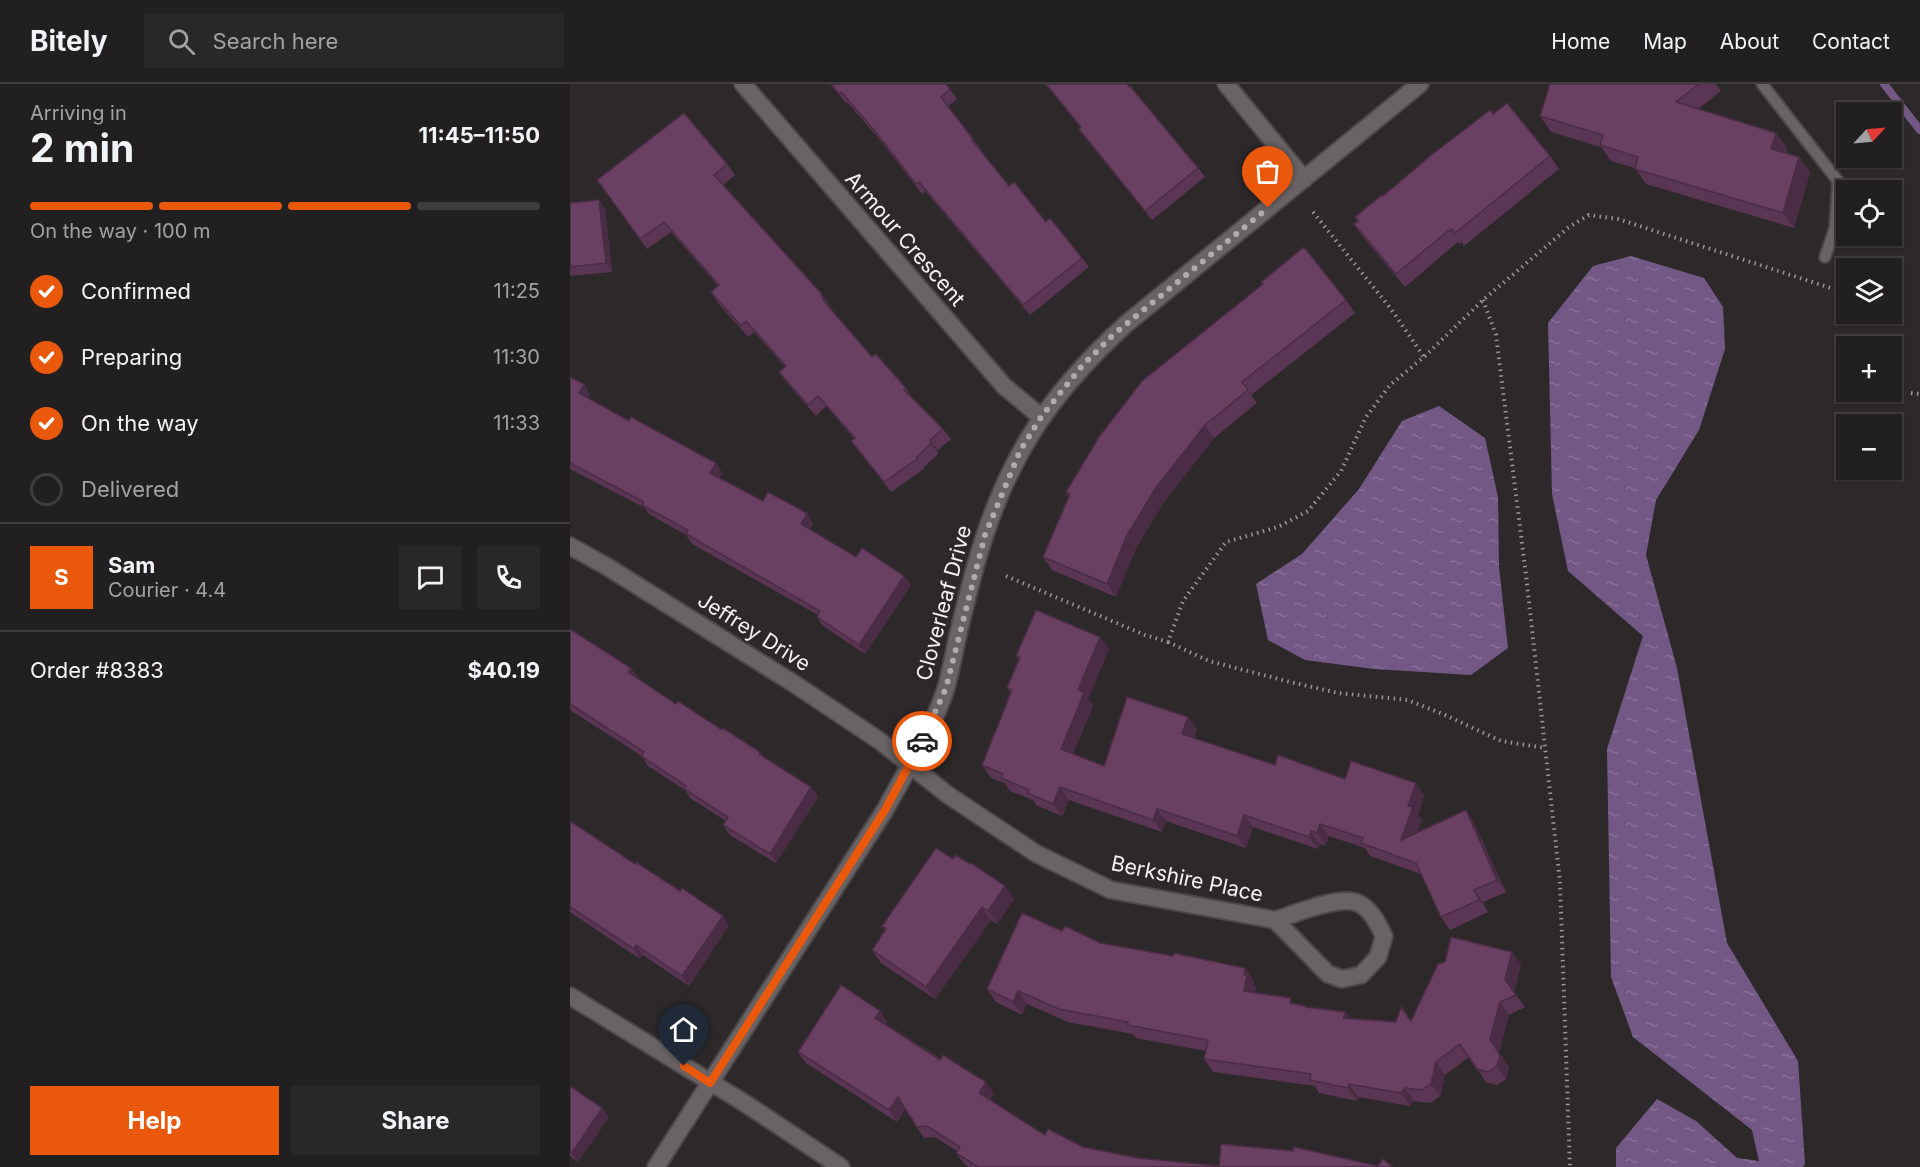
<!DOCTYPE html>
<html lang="en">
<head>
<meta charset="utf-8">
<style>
	:root { --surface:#221f20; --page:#2a2729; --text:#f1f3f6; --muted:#a2a2a5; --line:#3f3d3e; --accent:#ea580c }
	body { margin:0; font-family:Inter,sans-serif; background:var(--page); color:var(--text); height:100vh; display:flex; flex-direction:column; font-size:22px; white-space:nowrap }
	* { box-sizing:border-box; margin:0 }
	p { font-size:20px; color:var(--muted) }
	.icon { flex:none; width:33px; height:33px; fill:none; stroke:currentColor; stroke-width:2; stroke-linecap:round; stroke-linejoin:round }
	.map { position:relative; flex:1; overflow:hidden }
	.drawer { display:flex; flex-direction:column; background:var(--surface); width:570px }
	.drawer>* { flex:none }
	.needle { width:39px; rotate:64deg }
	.buttons { position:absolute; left:1266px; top:18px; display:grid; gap:12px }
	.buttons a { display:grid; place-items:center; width:66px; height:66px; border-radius:0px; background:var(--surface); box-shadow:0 2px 4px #0004,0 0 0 2px var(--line); font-size:30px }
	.pin { position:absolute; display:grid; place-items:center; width:51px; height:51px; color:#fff; margin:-62px -26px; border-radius:50% 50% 50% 0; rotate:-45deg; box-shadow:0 0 6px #0007 }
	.pin .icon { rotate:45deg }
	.courier { position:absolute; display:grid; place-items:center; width:60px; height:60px; margin:-30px; border:4px solid #ea580c; border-radius:50%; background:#fff; color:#222; box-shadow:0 2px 8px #0007 }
	.head em { font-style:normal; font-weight:700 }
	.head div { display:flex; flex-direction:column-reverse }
	.head { display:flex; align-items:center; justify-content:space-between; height:102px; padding:0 30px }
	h1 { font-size:39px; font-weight:700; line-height:45px }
	.bar { display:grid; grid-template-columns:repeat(4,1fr); gap:9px 6px; align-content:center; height:72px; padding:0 30px }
	.bar i { height:8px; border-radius:4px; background:var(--line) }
	.bar .current { background:var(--accent) }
	.bar p { grid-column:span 4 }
	.line { display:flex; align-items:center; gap:15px; padding:0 30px; border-top:2px solid var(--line) }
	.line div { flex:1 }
	.round { display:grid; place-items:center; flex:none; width:63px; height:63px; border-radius:0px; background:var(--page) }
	ol { padding:0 30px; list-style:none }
	li { display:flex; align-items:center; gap:18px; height:66px }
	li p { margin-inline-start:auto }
	li .icon { padding:6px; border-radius:50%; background:var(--accent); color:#fff; stroke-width:4 }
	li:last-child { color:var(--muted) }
	li i { width:33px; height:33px; border:3px solid var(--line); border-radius:50% }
	.action { display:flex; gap:12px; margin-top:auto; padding:12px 30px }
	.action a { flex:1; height:69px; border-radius:0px; background:var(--accent); color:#fff; font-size:24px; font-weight:700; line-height:69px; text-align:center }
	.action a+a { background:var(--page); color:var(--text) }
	header { display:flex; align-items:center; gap:36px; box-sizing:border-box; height:84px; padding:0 30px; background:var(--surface); border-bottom:2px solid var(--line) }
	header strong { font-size:28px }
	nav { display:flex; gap:33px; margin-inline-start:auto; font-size:21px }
	.search { width:420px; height:54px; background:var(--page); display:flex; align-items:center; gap:15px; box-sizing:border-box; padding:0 21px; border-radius:0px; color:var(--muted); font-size:22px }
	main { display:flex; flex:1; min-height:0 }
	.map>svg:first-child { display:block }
</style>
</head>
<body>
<header>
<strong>Bitely</strong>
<div class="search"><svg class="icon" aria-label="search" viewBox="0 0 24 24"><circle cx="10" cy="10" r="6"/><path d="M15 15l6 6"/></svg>Search here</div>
<nav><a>Home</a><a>Map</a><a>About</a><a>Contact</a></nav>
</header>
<main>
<section class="drawer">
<div class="head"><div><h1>2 min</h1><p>Arriving in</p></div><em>11:45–11:50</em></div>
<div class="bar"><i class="current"></i><i class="current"></i><i class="current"></i><i></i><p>On the way · 100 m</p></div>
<ol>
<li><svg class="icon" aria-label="check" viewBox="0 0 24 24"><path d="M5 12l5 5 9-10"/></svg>Confirmed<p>11:25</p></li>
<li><svg class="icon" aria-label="check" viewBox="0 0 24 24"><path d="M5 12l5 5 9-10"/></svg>Preparing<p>11:30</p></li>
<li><svg class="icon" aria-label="check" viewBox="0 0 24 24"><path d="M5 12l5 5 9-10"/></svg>On the way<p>11:33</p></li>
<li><i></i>Delivered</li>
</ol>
<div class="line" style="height:108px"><b class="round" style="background:var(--accent);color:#fff">S</b><div><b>Sam</b><p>Courier · 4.4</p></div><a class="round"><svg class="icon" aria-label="chat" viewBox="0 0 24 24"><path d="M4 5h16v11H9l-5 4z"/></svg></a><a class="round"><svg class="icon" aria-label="phone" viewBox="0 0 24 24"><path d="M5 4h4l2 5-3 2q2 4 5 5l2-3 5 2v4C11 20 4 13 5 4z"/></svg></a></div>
<div class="line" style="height:78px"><div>Order #8383</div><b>$40.19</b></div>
<div class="action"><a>Help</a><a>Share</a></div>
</section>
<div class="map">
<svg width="1350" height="1083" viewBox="0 0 1350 1083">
	<defs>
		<pattern id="water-ripples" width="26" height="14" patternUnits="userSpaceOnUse" patternTransform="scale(1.5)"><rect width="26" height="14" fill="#735886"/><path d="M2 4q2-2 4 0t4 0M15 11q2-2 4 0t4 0" fill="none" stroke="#887098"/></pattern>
	</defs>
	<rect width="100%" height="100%" fill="#2d292a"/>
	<g fill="url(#water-ripples)">
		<path d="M 1061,172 L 1134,194 L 1153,223 L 1155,265 L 1129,346 L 1086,416 L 1076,471 L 1107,584 L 1157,859 L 1228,977 L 1235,1080 L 1233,1083 L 1046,1083 L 1046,1064 L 1087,1015 L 1126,1037 L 1167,1074 L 1189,1077 L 1182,1046 L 1063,953 L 1041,893 L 1037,665 L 1073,552 L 998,487 L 982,410 L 978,239 L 1023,182 Z"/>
		<path d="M 869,322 L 915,354 L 928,413 L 929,483 L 938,564 L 901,591 L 804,585 L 735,576 L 698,556 L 686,500 L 732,470 L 789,405 L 832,337 Z"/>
	</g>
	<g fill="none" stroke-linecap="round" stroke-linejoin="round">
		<path stroke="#735886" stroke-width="8" d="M 1314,0 L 1350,46"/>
		<g stroke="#4c4749" stroke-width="14">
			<path id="service" d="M 1192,0 L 1268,97 L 1265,144 L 1255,173"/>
		</g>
		<g stroke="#4c4749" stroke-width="20">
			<g id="minor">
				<path d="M 173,0 L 434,302 L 471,333"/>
				<path d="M 656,0 L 734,95"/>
				<path d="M 0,462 L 36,482 L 223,599 L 310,657 L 378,711 L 467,770 L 541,806 L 705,836 L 758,890 L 772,895 L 791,891 L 808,873 L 814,852 C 808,840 801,825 788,819 C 769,811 725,830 705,836"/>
				<path d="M 0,912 L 176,1020 L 271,1083"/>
			</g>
		</g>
		<g stroke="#4c4749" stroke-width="20">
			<path id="tertiary" d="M 86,1083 L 315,726 C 336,687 362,647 376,604 C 380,590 383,574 386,560 C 392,533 399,506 406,480 C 435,377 477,312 556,240 L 850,0"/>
		</g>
		<g stroke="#9a9798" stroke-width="4" stroke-dasharray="1.5 4.5" stroke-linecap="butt">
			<path d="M 743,128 L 821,225 L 854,273"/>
			<path d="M 913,216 L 926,251 L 956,491 L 990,798 L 1000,1083"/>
			<path d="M 1341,309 L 1350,310"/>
			<path d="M 436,492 L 575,551 L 598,558 L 613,517 L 656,458 L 708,443 L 738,427 L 771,387 L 796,333 L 820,301 L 854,273 L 913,216 L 999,143 L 1019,131 L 1048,135 L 1276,209"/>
			<path d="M 598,558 L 639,577 L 716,597 L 768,609 L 838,616 L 875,631 L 931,657 L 975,664"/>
		</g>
		<use href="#service" stroke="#696365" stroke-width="10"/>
		<use href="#minor" stroke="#696365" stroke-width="16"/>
		<use href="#tertiary" stroke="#696365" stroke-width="16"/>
	</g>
	<g fill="#5a3654">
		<path d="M 260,0 L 376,0 L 387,15 L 378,22 L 403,55 L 410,64 L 409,65 L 439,102 L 512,174 L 519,183 L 460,231 L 355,107 L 352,110 L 310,56 L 277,18 L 276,19 Z"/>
		<path d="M 475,0 L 557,0 L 628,84 L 635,93 L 582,136 L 516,55 L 509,45 L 511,44 Z"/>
		<path d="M 980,0 L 1146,0 L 1151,7 L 1128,25 L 1206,49 L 1217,64 L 1216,69 L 1240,88 L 1224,144 L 1076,100 L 1065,84 L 1041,77 L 1031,63 L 981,48 L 970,32 Z"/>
		<path d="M 923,30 L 980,72 L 989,85 L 894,162 L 892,158 L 889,160 L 888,158 L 835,203 L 793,153 L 784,140 L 813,112 Z"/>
		<path d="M 157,80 L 165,91 L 153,101 L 251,209 L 259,220 L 260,224 L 302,273 L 336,304 L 343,315 L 373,345 L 381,355 L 368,366 L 368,370 L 354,383 L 354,385 L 321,408 L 281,357 L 284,355 L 256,322 L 246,332 L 216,298 L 209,288 L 215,283 L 184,248 L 178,253 L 148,219 L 141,208 L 148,202 L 101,148 L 77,165 L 27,96 Z"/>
		<path d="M 29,116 L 35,125 L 42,188 L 0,192 L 0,119 Z"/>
		<path d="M 776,216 L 785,229 L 681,311 L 687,319 L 644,354 L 594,418 L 566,464 L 546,513 L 482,486 L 473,473 L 499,413 L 496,408 Z"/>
		<path d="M 0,293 L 20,310 L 18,314 L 59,337 L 146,379 L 152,389 L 149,394 L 193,417 L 243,439 L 240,445 L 286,473 L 334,492 L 341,501 L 295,570 L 253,542 L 247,533 L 248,531 L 122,460 L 116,451 L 79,430 L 75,424 L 0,385 Z"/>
		<path d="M 0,545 L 68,593 L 67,594 L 106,620 L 190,668 L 194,674 L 241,703 L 248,713 L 206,779 L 160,751 L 153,741 L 156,737 L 120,714 L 115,706 L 78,682 L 72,672 L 0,626 Z"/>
		<path d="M 530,553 L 539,565 L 518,615 L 523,622 L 503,669 L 534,682 L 618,633 L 627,646 L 624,654 L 705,681 L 775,695 L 846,699 L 854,712 L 848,731 L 852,736 L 847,748 L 896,726 L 904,739 L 936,808 L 913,818 L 918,828 L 880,846 L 871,833 L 851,790 L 800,772 L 795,764 L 759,752 L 755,762 L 750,760 L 748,765 L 683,743 L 676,764 L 596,737 L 592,748 L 499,716 L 492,732 L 466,721 L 463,716 L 440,707 L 435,699 L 421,694 L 412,681 L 441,609 L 437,604 L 449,576 L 446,572 Z"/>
		<path d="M 0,737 L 159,841 L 119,902 L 73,871 L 70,875 L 0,828 Z"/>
		<path d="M 444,815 L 427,840 L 421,836 L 365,915 L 311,879 L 302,866 L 315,847 L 312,842 Z"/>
		<path d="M 492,847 L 530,859 L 675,884 L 684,897 L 684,901 L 686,904 L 685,908 L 725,920 L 736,922 L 738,924 L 781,935 L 826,938 L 841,937 L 951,880 L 944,908 L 955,923 L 939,931 L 929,968 L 939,984 L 936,995 L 927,1001 L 916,998 L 899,973 L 875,991 L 870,1012 L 861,1019 L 844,1017 L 840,1022 L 788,1013 L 787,1017 L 749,1009 L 745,1002 L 643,988 L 634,975 L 636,967 L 566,954 L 563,950 L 498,938 L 457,920 L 452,931 L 426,918 L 417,905 Z"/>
		<path d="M 310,927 L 317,938 L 316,940 L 424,1009 L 420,1015 L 475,1051 L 513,1063 L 568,1074 L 649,1082 L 808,1082 L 823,1083 L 399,1083 L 394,1080 L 386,1069 L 387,1067 L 365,1053 L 354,1054 L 335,1025 L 327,1038 L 236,979 L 228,968 Z"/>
		<path d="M 0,1002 L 39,1033 L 8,1078 L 0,1072 Z"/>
	</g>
	<g fill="#4a2c45">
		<path d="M 1206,49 L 1217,64 L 1212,80 L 1201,65 Z"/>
		<path d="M 1229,73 L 1240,88 L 1224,144 L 1213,129 Z"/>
		<path d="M 29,116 L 35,125 L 42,188 L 36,179 Z"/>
		<path d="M 251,209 L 259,220 L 260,227 L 253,216 Z"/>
		<path d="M 14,300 L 20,310 L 16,319 L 9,309 Z"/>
		<path d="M 635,341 L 644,354 L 594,418 L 566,464 L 546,513 L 537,500 L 557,451 L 585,405 Z"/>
		<path d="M 360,356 L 368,366 L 368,370 L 361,359 Z"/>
		<path d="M 146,379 L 152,389 L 146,399 L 140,389 Z"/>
		<path d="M 237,429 L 243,439 L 237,449 L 231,440 Z"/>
		<path d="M 334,492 L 341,501 L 295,570 L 289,561 Z"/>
		<path d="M 530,553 L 539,565 L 518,615 L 523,622 L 500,677 L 491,665 L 508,606 Z"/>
		<path d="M 61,584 L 68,593 L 65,598 L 58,588 Z"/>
		<path d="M 618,633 L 627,646 L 621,663 L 612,650 Z"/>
		<path d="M 846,699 L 854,712 L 848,731 L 852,736 L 840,768 L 831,756 L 838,722 Z"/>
		<path d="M 241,703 L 248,713 L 206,779 L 200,770 Z"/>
		<path d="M 490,703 L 499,716 L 492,732 L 483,720 Z"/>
		<path d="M 587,725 L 596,737 L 592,748 L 583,736 Z"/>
		<path d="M 896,726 L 904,739 L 936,808 L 927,796 Z"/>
		<path d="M 674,731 L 683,743 L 676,764 L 667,752 Z"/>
		<path d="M 750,740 L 759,752 L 755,762 L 747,749 Z"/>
		<path d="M 741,747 L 750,760 L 748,765 L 739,753 Z"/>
		<path d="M 435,802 L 444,815 L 427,840 L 418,827 Z"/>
		<path d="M 904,806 L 913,818 L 918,828 L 909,816 Z"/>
		<path d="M 412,823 L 421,836 L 365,915 L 356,903 Z"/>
		<path d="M 153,832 L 159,841 L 119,902 L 112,892 Z"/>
		<path d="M 66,861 L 73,871 L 70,875 L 64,865 Z"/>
		<path d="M 942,868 L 951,880 L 944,908 L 935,895 Z"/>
		<path d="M 675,884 L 684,897 L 684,901 L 686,904 L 683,920 L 674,907 L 674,891 Z"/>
		<path d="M 448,907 L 457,920 L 452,931 L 443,918 Z"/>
		<path d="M 930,918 L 939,931 L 929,968 L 939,984 L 936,995 L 927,982 L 920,955 Z"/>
		<path d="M 310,927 L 317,938 L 313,945 L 305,934 Z"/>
		<path d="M 776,928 L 785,941 L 773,934 Z"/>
		<path d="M 866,978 L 875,991 L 870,1012 L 861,1000 Z"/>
		<path d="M 416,998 L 424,1009 L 417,1020 L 409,1009 Z"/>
		<path d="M 779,1000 L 788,1013 L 787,1017 L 778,1004 Z"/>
		<path d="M 835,1004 L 844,1017 L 840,1022 L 831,1009 Z"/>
		<path d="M 328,1013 L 335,1024 L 327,1038 L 319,1026 Z"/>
		<path d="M 32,1024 L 39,1033 L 8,1078 L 2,1069 Z"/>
	</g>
	<g fill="#693f62" stroke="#4a2c45" stroke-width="1.5">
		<path d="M 261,0 L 376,0 L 380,5 L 371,13 L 403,55 L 402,56 L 439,102 L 444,98 L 476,138 L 480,134 L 512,174 L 453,221 L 349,98 L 346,100 L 304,46 L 271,8 L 269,10 Z"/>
		<path d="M 476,0 L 557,0 L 559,3 L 560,2 L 628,84 L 575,127 L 509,45 L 511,43 Z"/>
		<path d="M 980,0 L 1129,0 L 1106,18 L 1206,49 L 1201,65 L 1229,73 L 1213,129 L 1065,85 L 1068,73 L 1030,61 L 1033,51 L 970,32 Z"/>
		<path d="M 937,19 L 980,72 L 885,149 L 882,145 L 880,147 L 879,146 L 826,190 L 784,140 L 788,137 L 785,133 L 812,111 L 813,112 L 860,72 L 920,26 L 923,30 Z"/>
		<path d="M 114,29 L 157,80 L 144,91 L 251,209 L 253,216 L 302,273 L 306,270 L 336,304 L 334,306 L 373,345 L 360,356 L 361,359 L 347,373 L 347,375 L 314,398 L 281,357 L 285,354 L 248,312 L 238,321 L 209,288 L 216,282 L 176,237 L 171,242 L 141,208 L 149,201 L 94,138 L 70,155 L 27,96 Z"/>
		<path d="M 29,116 L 36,179 L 0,183 L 0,119 Z"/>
		<path d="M 734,163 L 776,216 L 672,298 L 678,306 L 635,341 L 585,405 L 557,451 L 537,500 L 473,473 L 500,410 L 496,408 L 529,353 L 572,297 L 693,200 L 691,198 Z"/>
		<path d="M 0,293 L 14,300 L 9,309 L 59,337 L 61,333 L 146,379 L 140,389 L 193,417 L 198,408 L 237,429 L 231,440 L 286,473 L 292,464 L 334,492 L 289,561 L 247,533 L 250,527 L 116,450 L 118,446 L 72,421 L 74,418 L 0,379 Z"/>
		<path d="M 466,526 L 530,553 L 508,606 L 514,609 L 491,665 L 534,682 L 557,613 L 618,633 L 612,650 L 705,681 L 708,671 L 775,695 L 781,677 L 846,699 L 838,722 L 843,723 L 831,756 L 896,726 L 927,796 L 904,806 L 909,816 L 871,833 L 846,779 L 791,759 L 793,754 L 750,740 L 747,749 L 741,747 L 739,753 L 674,731 L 667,752 L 587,725 L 583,736 L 490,703 L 483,720 L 458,709 L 459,706 L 431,694 L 433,690 L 412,681 L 442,606 L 437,604 L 450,573 L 446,572 Z"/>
		<path d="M 0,545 L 61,584 L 58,588 L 106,620 L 108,617 L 152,646 L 153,644 L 190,668 L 189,670 L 241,703 L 200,770 L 153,741 L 158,733 L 114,705 L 116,702 L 71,672 L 74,668 L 0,620 Z"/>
		<path d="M 0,737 L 65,780 L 66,778 L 110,807 L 112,804 L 153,832 L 112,892 L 66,861 L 64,865 L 0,823 Z"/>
		<path d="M 366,764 L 383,775 L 386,771 L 400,780 L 401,779 L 435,802 L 418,827 L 412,823 L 356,903 L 302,866 L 316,845 L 312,842 Z"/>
		<path d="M 452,829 L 492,847 L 495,842 L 530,859 L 603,872 L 604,869 L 675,884 L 674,891 L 677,891 L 674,907 L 721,914 L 720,919 L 736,922 L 736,923 L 776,928 L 773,934 L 826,938 L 831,923 L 841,937 L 868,880 L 875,878 L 881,853 L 942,868 L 935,895 L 946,911 L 930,918 L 920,955 L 930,971 L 927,982 L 918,988 L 907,985 L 890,960 L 866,978 L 861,1000 L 852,1006 L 835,1004 L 831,1009 L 779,1000 L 778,1004 L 740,996 L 741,990 L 634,975 L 638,956 L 557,941 L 558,938 L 489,925 L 448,907 L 443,918 L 417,905 Z"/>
		<path d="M 271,901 L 310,927 L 305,934 L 370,976 L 373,971 L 416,998 L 409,1009 L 475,1051 L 478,1045 L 513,1063 L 568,1074 L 649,1082 L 651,1060 L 723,1067 L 724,1063 L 808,1082 L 813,1075 L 823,1083 L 408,1083 L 386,1069 L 390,1063 L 357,1042 L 347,1043 L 328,1013 L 319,1026 L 228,968 Z"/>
		<path d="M 0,1002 L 32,1024 L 2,1069 L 0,1068 Z"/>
	</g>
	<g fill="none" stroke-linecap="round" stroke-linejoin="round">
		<path stroke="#afacad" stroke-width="6" stroke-dasharray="0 10.8" d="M 352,657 L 376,604 L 415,451 L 450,367 L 471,333 L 512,282 L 543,251 L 698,124"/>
		<path stroke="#ea580c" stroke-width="8" d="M 114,982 L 140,999 L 315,726 L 352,657"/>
	</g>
	<g text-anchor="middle" stroke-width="4.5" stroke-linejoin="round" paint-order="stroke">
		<g font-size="21" fill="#f5f2f3" stroke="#2d292a">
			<text transform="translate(335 155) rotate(49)" y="7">Armour Crescent</text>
			<text transform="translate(374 519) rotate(-75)" y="7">Cloverleaf Drive</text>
			<text transform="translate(184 548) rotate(32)" y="7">Jeffrey Drive</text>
			<text transform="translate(617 795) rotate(12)" y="7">Berkshire Place</text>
		</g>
	</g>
</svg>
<div class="buttons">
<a><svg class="needle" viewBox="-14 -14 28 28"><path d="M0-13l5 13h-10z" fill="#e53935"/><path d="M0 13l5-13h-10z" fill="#a2a2a5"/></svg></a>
<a><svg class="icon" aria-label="locate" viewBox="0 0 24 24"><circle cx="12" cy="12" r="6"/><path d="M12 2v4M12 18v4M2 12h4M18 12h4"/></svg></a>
<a><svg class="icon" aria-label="layers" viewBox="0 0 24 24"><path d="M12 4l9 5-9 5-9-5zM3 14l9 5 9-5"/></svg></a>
<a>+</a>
<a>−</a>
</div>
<div class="pin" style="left:698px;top:124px;background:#ea580c"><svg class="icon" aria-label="bag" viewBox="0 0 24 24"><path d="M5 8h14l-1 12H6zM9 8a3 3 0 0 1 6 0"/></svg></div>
<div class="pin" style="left:114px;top:982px;background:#1f2937"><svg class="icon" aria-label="home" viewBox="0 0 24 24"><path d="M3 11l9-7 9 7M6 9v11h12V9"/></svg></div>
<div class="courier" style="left:352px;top:657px"><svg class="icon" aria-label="car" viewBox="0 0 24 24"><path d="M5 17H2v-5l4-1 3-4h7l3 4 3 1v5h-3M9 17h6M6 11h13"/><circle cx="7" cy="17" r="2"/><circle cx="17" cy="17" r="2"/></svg></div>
</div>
</main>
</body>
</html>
